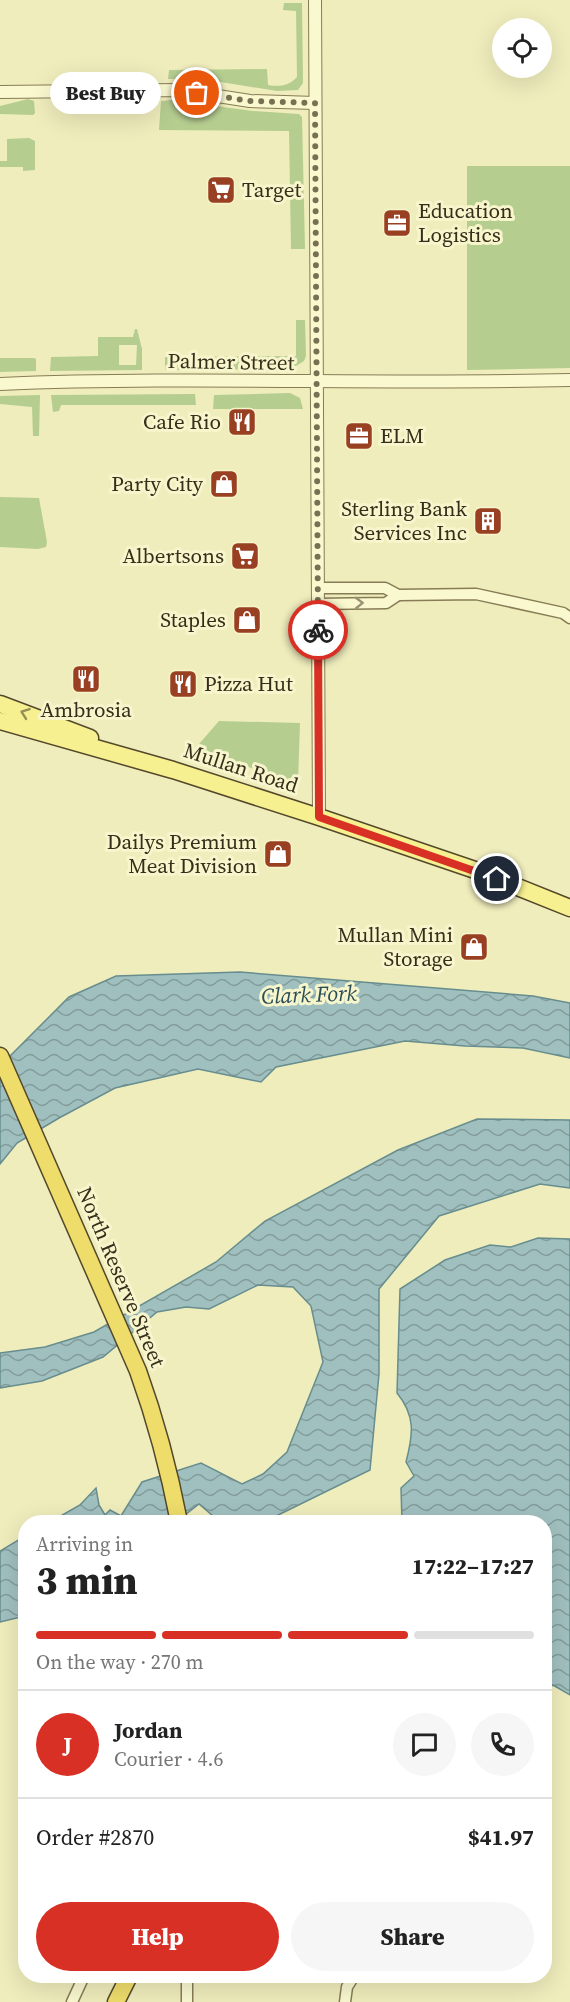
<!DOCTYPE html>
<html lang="en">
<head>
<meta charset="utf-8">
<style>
	:root { --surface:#fff; --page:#f6f6f6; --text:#222; --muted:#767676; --line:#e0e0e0; --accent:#d93025 }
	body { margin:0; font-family:"Source Serif 4",serif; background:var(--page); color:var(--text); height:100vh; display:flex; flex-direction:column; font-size:22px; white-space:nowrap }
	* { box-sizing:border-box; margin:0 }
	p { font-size:20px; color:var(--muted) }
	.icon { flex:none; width:33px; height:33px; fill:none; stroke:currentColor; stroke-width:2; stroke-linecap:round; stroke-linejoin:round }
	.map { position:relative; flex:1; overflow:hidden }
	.side { position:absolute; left:18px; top:1515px; width:534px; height:468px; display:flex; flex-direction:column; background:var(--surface); border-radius:24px; box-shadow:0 6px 24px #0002 }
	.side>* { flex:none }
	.fabs { position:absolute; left:492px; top:18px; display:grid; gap:12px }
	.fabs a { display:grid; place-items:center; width:60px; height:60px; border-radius:50%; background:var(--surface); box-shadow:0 6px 24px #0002; font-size:30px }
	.pin { position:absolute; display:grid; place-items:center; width:51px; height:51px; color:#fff; margin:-26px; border:3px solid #fff; border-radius:50%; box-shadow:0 2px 6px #0007 }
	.courier { position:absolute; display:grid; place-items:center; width:60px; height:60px; margin:-30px; border:4px solid #d93025; border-radius:50%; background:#fff; color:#222; box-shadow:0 2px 8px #0007 }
	.bubble { position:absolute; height:42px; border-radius:21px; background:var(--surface); box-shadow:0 6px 24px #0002; font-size:20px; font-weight:800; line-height:42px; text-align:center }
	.overview em { font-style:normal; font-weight:800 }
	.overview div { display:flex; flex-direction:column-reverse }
	.overview { display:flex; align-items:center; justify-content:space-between; height:102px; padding:0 18px }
	h1 { font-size:39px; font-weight:800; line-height:45px }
	.bar { display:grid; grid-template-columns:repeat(4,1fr); gap:9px 6px; align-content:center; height:72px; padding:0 18px }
	.bar i { height:8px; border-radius:4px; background:var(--line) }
	.bar .selected { background:var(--accent) }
	.bar p { grid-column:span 4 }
	.line { display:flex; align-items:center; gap:15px; padding:0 18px; border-top:2px solid var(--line) }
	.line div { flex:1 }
	.round { display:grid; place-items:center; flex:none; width:63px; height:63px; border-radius:32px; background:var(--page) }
	.button { display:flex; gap:12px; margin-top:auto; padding:12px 18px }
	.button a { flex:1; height:69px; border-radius:36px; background:var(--accent); color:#fff; font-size:24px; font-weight:800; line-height:69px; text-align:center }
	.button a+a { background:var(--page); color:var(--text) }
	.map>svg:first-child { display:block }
</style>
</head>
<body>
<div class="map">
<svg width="570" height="2002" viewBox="0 0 570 2002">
	<defs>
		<pattern id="water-waves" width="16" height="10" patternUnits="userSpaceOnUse" patternTransform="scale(1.5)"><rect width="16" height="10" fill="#a0c0bf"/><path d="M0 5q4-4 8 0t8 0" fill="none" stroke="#839c9a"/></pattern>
	</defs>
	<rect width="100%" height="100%" fill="#efedbc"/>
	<g fill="#b6cd90" fill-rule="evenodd">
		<path d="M 284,3 L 302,3 L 303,83 L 298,90 L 277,91 L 202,79 L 168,79 L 169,70 L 267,69 L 268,85 C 279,87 289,86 297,77 L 296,11 L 283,10 Z"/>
		<path d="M 28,99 L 34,101 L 35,113 L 33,115 L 0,114 L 0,106 Z"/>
		<path d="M 171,100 L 253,111 L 299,114 L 302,117 L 305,249 L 291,249 L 289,131 L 159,130 L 161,101 Z"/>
		<path d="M 29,138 L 35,141 L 35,170 L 23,171 L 23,167 L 0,167 L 0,161 L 7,161 L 7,139 Z"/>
		<path d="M 467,166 L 570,166 L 570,368 L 467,370 Z"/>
		<path d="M 296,320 L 305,320 L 306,356 L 304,361 L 291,369 L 165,370 L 165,357 L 296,356 Z"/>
		<path d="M 135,329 L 137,329 L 142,349 L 142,370 L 50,371 L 51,357 L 98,356 L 98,337 L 133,337 ZM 119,345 L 137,345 L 136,365 L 119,365 Z"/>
		<path d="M 0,358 L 34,358 L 36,359 L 36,371 L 0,372 Z"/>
		<path d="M 290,393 L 300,398 L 303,409 L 213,409 L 214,395 Z"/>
		<path d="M 195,394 L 196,405 L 61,405 L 59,411 L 53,412 L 51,395 Z"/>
		<path d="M 40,395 L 39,436 L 33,436 L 32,407 L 0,404 L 0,396 Z"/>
		<path d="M 0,497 L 39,498 L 47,542 L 46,547 L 38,549 L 0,547 Z"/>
		<path d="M 219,721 L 300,723 L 298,783 L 205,753 L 199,744 Z"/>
	</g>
	<g fill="url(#water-waves)" stroke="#678d8e" stroke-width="1.5">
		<path d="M 240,972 L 533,996 L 570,1003 L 570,1058 L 523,1048 L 465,1046 L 405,1041 L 276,1067 L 261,1082 L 198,1069 L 115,1088 L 59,1118 L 17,1143 L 0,1164 L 0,1066 L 69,997 L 116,976 Z"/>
		<path d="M 477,1119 L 570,1120 L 570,1188 L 540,1184 L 439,1216 L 379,1289 L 379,1374 L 370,1470 L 264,1522 L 220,1522 L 199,1504 L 176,1522 L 50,1522 L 80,1505 L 96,1488 L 99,1505 L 105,1515 L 110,1510 L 121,1516 L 142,1482 L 201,1463 L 242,1484 L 263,1474 L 287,1452 L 323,1362 L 311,1306 L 293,1287 L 258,1285 L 209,1309 L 186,1307 L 157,1312 L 103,1357 L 42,1381 L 0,1388 L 0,1353 L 45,1347 L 94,1332 L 216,1262 L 265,1221 L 398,1150 Z"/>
		<path d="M 538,1238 L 570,1239 L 570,1695 L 553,1685 L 545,1690 L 544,1522 L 402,1522 L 401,1488 L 414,1476 L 406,1462 C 413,1435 416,1416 397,1393 L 400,1289 L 445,1260 L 490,1245 L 511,1247 Z"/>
		<path d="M 25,1536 L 25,1616 L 0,1622 L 0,1551 Z"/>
	</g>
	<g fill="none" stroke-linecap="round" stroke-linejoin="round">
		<g stroke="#877c55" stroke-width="13">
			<g id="minor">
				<path d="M 318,588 L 385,588 L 398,595 L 476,594 L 563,613 L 570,618"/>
				<path d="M 318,604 L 386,603 L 398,595"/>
				<path d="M 187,1976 L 187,2002"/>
				<path d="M 72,2002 L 84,1976"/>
				<path d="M 345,2002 L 347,1987 L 354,1976"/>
			</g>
		</g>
		<g stroke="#877c55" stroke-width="14">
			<g id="tertiary">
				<path d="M 315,0 L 319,817"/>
				<path d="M 0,92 L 179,90 L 250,101 L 315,103"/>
				<path d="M 0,384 C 190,376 380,385 570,380"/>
			</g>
		</g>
		<g stroke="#54482a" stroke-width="19">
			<g id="primary">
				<path d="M 0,704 L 90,738"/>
				<path d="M 0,721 L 173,770 L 319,817 L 475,870 L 570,908"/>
			</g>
		</g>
		<g stroke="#54482a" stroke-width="19">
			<g id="trunk">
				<path d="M 0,1056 L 138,1371 C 156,1421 169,1470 179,1522"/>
				<path d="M 116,2002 L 129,1976"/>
			</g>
		</g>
		<use href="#minor" stroke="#faf8cf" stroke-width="10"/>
		<use href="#tertiary" stroke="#faf8cf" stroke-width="12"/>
		<use href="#primary" stroke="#f6f090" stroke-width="16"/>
		<use href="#trunk" stroke="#eedc6b" stroke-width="16"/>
	</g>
	<defs><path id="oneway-chevron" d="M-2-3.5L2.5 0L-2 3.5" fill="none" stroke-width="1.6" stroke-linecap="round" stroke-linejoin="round" transform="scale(1.5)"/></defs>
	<use stroke="#989374" href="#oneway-chevron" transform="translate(359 603) rotate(-1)"/>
	<use stroke="#968f55" href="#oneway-chevron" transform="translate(25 713) rotate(-160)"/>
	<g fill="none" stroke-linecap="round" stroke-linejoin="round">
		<path stroke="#777153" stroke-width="6" stroke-dasharray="0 10.8" d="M 197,93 L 250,101 L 315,103 L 318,630"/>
		<path stroke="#d93025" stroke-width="8" d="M 318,630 L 319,817 L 497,879"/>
	</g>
	<defs>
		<g id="supermarket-square" transform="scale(1.5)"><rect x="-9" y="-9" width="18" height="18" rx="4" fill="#994022" stroke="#f7f5cb"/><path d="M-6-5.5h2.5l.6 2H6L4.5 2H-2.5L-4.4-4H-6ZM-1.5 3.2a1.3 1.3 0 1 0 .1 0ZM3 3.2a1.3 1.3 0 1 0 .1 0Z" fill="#fff"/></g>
		<g id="office-square" transform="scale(1.5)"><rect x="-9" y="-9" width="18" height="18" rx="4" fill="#994022" stroke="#f7f5cb"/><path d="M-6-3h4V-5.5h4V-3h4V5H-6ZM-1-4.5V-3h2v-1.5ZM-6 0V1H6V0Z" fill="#fff"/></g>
		<g id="restaurant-square" transform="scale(1.5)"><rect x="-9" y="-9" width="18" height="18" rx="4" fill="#994022" stroke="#f7f5cb"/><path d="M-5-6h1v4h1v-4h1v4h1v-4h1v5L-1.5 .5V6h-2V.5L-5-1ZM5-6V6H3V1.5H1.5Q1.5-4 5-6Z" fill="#fff"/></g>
		<g id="shop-square" transform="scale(1.5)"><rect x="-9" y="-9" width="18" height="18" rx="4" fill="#994022" stroke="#f7f5cb"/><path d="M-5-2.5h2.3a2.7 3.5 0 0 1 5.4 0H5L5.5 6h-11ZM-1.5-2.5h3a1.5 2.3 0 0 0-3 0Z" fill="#fff"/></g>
		<g id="building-square" transform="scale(1.5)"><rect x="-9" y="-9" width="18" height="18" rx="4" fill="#994022" stroke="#f7f5cb"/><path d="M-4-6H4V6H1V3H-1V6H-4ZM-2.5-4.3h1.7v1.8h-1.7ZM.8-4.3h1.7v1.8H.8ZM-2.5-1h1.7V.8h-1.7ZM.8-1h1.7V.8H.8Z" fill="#fff"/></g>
	</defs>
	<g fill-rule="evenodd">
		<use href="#supermarket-square" x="221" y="190"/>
		<use href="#office-square" x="397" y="223"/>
		<use href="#restaurant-square" x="242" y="422"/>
		<use href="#office-square" x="359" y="436"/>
		<use href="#shop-square" x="224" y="484"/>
		<use href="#building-square" x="488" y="521"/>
		<use href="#supermarket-square" x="245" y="556"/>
		<use href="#shop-square" x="247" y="620"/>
		<use href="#restaurant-square" x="86" y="679"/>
		<use href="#restaurant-square" x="183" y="684"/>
		<use href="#shop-square" x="278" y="854"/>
		<use href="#shop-square" x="474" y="947"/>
	</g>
	<g text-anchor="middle" stroke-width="6" stroke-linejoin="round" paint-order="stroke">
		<g font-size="21" fill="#362e1a" stroke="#f7f5cb" text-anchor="end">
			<text x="242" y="197" text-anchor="start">Target</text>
			<text x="418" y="218" text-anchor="start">Education<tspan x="418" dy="24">Logistics</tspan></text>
			<text x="221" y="429">Cafe Rio</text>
			<text x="380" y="443" text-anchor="start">ELM</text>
			<text x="203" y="491">Party City</text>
			<text x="467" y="516">Sterling Bank<tspan x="467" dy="24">Services Inc</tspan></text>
			<text x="224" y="563">Albertsons</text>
			<text x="226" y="627">Staples</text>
			<text x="204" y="691" text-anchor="start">Pizza Hut</text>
			<text x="86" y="717" text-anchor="middle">Ambrosia</text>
			<text x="257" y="849">Dailys Premium<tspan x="257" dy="24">Meat Division</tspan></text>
			<text x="453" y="942">Mullan Mini<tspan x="453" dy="24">Storage</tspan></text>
		</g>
		<g font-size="21" fill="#362e1a" stroke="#f7f5cb">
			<text transform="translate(231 362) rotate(1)" y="7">Palmer Street</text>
			<text transform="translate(241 768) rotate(18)" y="7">Mullan Road</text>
			<text transform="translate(121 1277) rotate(67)" y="7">North Reserve Street</text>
		</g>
		<g font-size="22" font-style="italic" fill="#294d56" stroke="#f7f5cb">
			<text transform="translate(309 994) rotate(-2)" y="8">Clark Fork</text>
		</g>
	</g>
</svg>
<div class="fabs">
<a><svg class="icon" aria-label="locate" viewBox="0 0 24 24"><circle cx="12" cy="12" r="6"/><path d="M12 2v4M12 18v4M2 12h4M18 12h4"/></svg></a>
</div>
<div class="pin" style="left:197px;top:93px;background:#ea580c"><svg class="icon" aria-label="bag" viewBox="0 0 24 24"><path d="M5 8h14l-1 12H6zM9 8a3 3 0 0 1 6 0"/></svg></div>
<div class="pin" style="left:497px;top:879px;background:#1f2937"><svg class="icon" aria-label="home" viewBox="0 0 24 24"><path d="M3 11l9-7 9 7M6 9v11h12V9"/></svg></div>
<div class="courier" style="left:318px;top:630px"><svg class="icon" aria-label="bike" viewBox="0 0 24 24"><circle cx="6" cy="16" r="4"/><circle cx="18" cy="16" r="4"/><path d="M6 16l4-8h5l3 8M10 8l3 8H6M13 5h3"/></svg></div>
<div class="bubble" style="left:50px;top:72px;width:111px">Best Buy</div>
<section class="side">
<div class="overview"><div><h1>3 min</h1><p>Arriving in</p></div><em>17:22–17:27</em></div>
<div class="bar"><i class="selected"></i><i class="selected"></i><i class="selected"></i><i></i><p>On the way · 270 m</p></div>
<div class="line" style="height:108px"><b class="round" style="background:var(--accent);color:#fff">J</b><div><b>Jordan</b><p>Courier · 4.6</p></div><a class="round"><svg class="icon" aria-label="chat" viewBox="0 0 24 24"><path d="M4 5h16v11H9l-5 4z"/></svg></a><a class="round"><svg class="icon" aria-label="phone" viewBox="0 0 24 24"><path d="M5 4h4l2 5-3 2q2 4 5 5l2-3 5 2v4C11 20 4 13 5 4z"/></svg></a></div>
<div class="line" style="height:78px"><div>Order #2870</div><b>$41.97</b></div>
<div class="button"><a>Help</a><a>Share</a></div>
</section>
</div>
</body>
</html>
